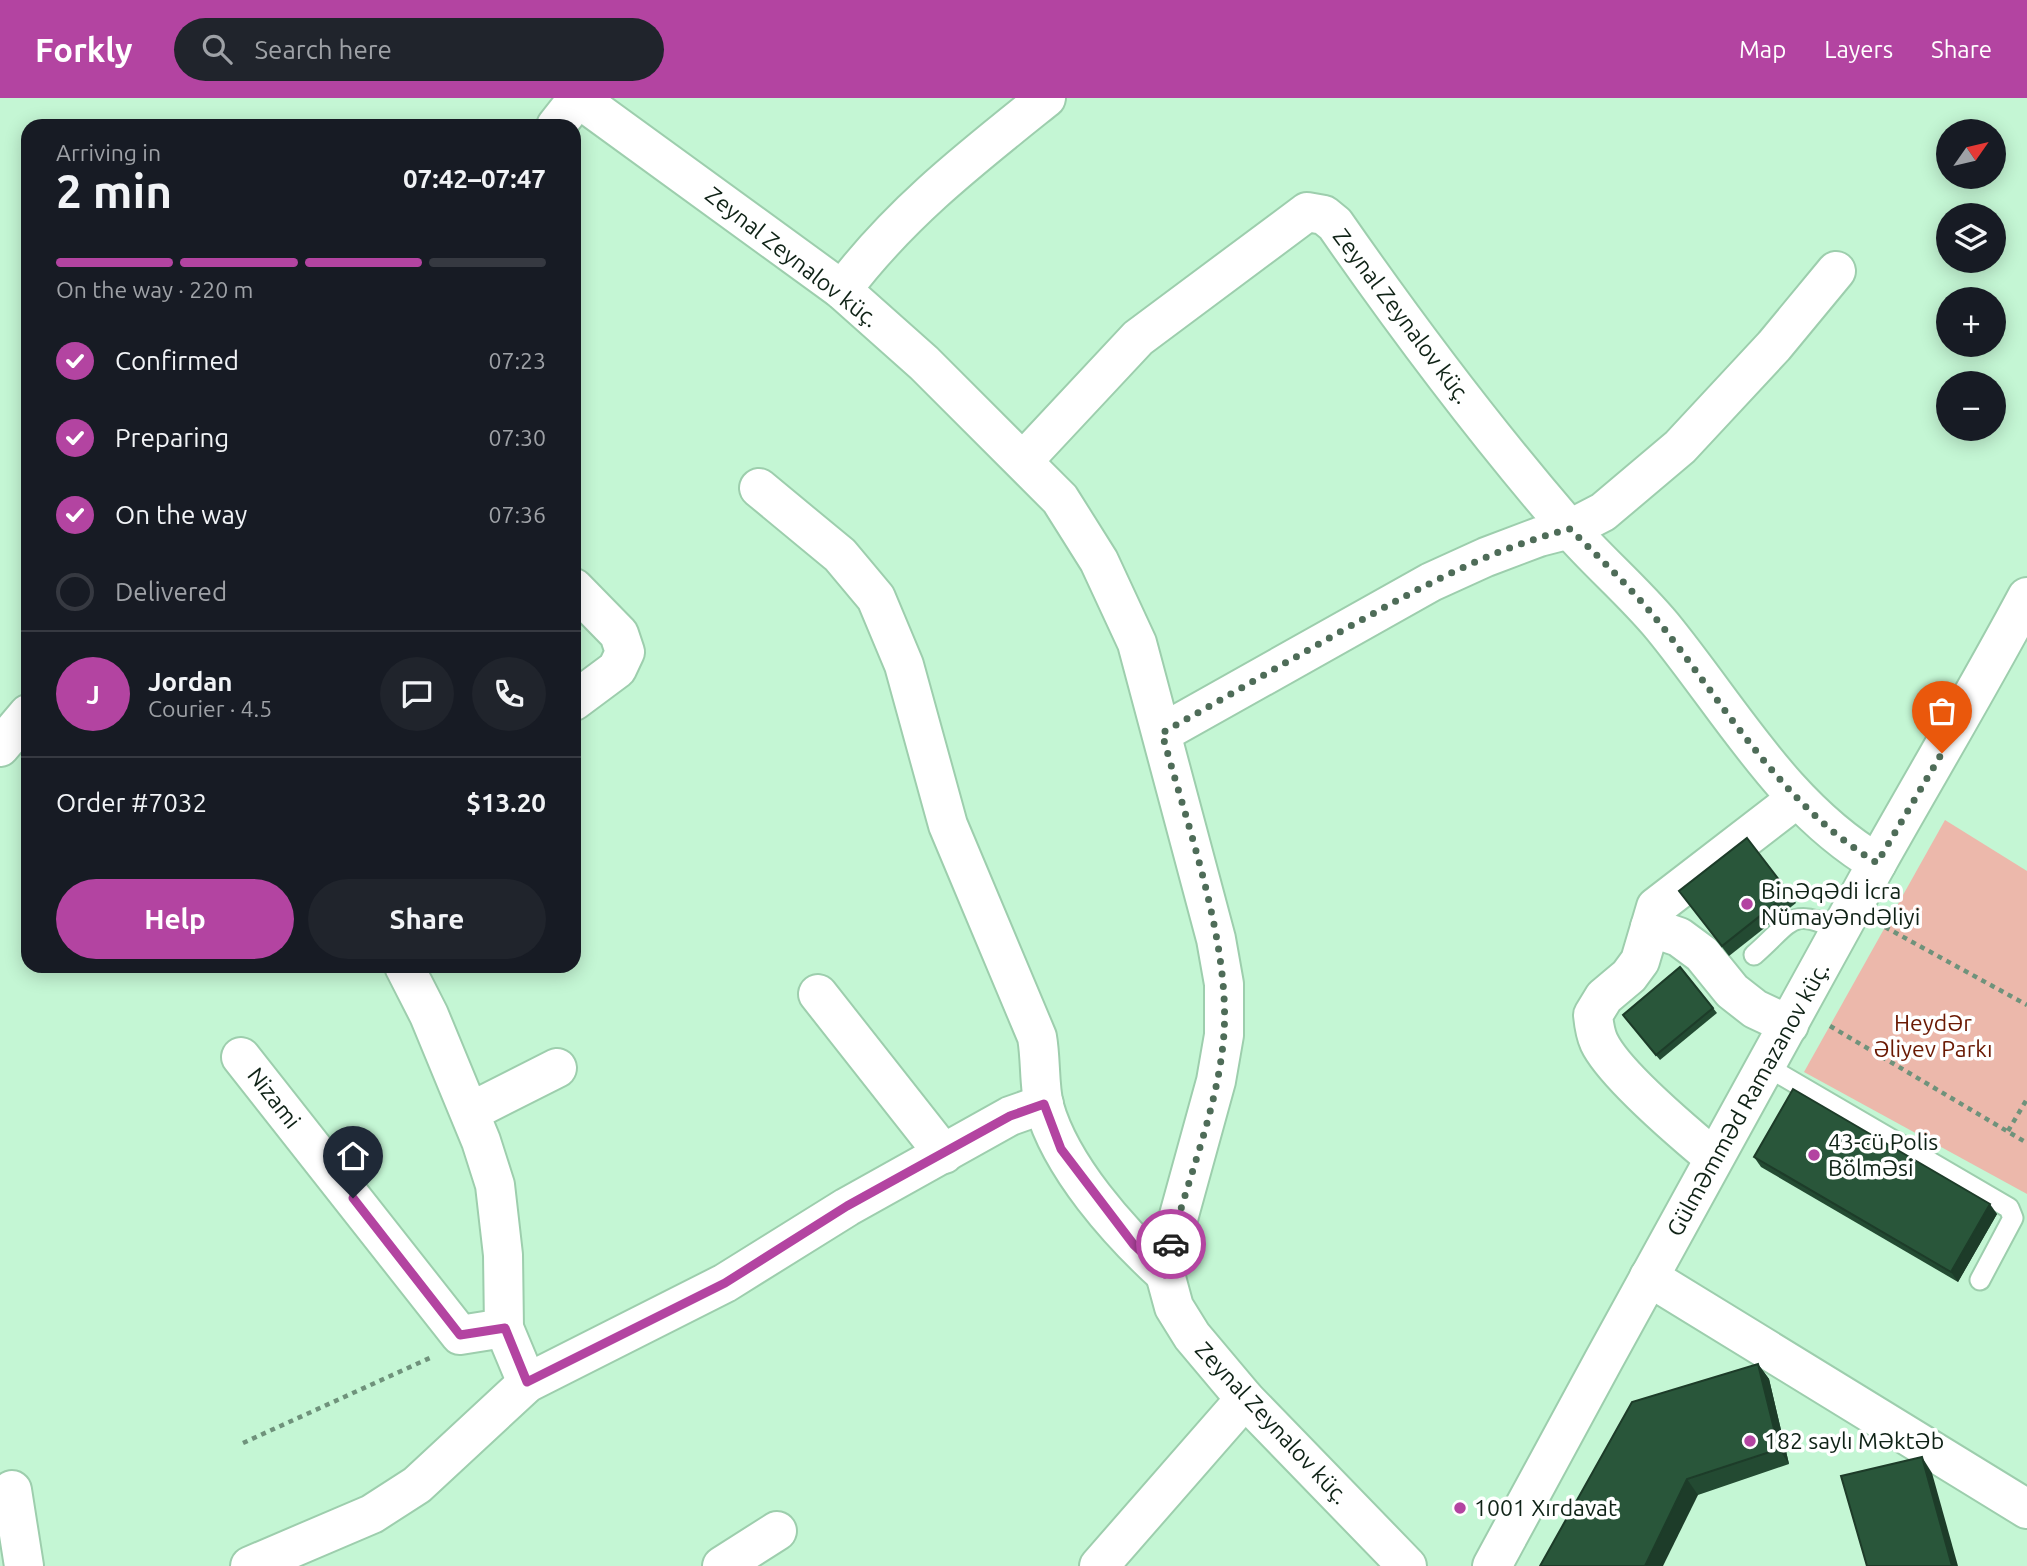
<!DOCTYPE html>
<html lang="en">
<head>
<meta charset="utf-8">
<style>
	:root { --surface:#171b24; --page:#20242c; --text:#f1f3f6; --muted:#9ea1a6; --line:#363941; --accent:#b344a1 }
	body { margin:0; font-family:Ubuntu,sans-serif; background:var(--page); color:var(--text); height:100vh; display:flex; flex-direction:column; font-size:26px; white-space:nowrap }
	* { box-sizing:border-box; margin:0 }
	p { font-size:23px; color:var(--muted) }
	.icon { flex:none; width:38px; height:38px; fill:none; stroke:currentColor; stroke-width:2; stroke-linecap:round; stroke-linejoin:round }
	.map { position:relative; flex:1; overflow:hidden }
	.drawer { position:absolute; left:21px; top:21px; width:560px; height:854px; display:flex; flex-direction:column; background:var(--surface); border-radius:21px; box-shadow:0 4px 18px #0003 }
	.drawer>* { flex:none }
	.needle { width:46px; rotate:56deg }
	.fabs { position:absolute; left:1936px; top:21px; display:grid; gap:14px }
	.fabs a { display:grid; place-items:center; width:70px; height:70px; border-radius:50%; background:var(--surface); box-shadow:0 4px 18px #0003; font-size:35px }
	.pin { position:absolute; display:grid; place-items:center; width:60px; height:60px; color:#fff; margin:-72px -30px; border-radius:50% 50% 50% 0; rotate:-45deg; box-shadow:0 0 7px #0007 }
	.pin .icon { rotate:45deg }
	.courier { position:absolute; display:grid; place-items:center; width:70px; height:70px; margin:-35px; border:5px solid #b344a1; border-radius:50%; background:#fff; color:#222; box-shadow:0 2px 9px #0007 }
	.overview em { font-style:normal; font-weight:600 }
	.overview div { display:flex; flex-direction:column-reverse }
	.overview { display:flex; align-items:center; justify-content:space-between; height:119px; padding:0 35px }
	h1 { font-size:46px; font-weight:600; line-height:52px }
	.bar { display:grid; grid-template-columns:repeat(4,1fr); gap:10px 7px; align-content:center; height:84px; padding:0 35px }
	.bar i { height:9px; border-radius:5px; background:var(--line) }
	.bar .current { background:var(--accent) }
	.bar p { grid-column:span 4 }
	.line { display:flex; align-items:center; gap:18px; padding:0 35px; border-top:2px solid var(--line) }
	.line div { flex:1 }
	.round { display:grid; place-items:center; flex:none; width:74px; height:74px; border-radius:37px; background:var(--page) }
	ol { padding:0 35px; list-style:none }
	li { display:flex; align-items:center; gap:21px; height:77px }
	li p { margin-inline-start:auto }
	li .icon { padding:7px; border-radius:50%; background:var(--accent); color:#fff; stroke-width:4 }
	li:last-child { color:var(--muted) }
	li i { width:38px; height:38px; border:4px solid var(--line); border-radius:50% }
	.primary-button { display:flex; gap:14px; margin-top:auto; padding:14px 35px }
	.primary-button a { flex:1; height:80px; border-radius:42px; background:var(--accent); color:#fff; font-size:28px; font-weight:600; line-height:80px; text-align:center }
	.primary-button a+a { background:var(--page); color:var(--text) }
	header { display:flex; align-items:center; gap:42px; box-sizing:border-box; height:98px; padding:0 35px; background:var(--accent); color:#fff }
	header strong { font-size:33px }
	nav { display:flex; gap:38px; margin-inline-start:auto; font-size:24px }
	.search { width:490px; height:63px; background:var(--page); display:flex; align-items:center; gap:18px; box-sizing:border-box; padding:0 24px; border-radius:38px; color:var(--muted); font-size:26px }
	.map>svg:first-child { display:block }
</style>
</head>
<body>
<header>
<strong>Forkly</strong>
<div class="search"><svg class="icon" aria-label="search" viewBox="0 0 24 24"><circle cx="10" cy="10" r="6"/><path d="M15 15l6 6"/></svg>Search here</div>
<nav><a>Map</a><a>Layers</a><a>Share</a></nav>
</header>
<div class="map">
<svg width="2027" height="1468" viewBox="0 0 2027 1468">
	<rect width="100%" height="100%" fill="#c4f6d4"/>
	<path fill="#ecb8ab" d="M 1945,722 L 2027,773 L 2027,1096 L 1804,974 Z"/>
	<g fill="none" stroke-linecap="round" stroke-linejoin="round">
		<g stroke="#9dcead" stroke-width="23">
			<g id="lane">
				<path d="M 1754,857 C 1793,823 1791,807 1841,834"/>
				<path d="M 1766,968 L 2009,1110 L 2013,1120 L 1980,1182"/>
			</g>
		</g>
		<g stroke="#9dcead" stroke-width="42">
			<g id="street">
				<path d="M 578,0 L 842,192 L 924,265 L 1060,401 L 1099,463 L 1137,545 L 1216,841 L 1224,886 L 1224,937 L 1216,983 L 1170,1150 L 1165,1176 L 1174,1209 L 1192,1238 L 1245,1301 L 1407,1468"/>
				<path d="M 556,28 L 578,0"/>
				<path d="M 842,192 C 900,115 971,60 1046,0"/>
				<path d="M 1023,363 L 1138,240 L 1307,114 L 1324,117 L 1335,126 C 1408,231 1484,332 1567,428 C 1597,463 1632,492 1662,528 C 1730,611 1783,709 1877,765"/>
				<path d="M 759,390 L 840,457 L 876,500 L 904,567 L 948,727 L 1037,939 C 1041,961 1039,988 1044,1008 C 1061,1069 1119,1134 1165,1176"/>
				<path d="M 574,490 L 619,536 L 625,554 L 617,571 L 574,603"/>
				<path d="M 1162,635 L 1431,484 L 1486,459 L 1539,439 L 1570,431 L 1603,414 L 1680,349 L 1774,248 L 1836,173"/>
				<path d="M 0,649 L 28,616"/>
				<path d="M 1650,829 L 1679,839 L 1702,856 L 1732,893 L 1755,911 L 1789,927"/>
				<path d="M 404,868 L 429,917 L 481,1043 L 495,1087 L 503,1157 L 504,1230 L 527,1285"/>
				<path d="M 818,896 L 944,1056"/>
				<path d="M 241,959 L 460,1237 L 504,1230"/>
				<path d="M 470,1014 L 557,970"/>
				<path d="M 1714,1060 C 1684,1035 1614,976 1599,944 C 1595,935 1594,927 1593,917 L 1604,899 L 1629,878 L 1640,863 L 1656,809 L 1795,702"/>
				<path d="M 1649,1179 L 2027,1411"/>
				<path d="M 12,1392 L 24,1468"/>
				<path d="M 250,1468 L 372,1416 L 417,1387 L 527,1285 L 725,1185 L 847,1109 L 1010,1018 L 1044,1006"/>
				<path d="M 722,1468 L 777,1433"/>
				<path d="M 1099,1468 L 1245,1301"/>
				<path d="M 1492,1468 C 1619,1233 1747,999 1877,765 C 1927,676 1979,589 2027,499"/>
			</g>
		</g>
		<g stroke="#6f927b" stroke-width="4.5" stroke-dasharray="5 5" stroke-linecap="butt">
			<path d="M 1885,829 L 2027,907"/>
			<path d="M 1830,928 L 2027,1045"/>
			<path d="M 2008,1033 L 2027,1001"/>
			<path d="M 243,1345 L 432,1259"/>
		</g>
		<use href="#lane" stroke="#fff" stroke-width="19"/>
		<use href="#street" stroke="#fff" stroke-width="38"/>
	</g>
	<g fill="#234a32">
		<path d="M 1679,793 L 1789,795 L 1796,805 L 1729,858 Z"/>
		<path d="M 1713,910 L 1717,915 L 1660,962 L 1627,922 Z"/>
		<path d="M 1754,1059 L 1997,1116 L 1958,1184 L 1761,1069 Z"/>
		<path d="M 1758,1266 L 1769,1281 L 1789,1366 L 1698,1397 L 1540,1468 Z"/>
	</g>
	<g fill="#1d3c29">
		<path d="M 1990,1106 L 1997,1116 L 1958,1184 L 1951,1174 Z"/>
		<path d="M 1758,1266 L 1769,1281 L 1789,1366 L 1779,1351 Z"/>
		<path d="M 1922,1359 L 1932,1375 L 1958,1468 L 1952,1468 Z"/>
		<path d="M 1687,1381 L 1698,1397 L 1663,1468 L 1645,1468 Z"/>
	</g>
	<g fill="#29563a" stroke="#1d3c29" stroke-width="2">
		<path d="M 1747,740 L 1789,795 L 1722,848 L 1679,793 Z"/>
		<path d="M 1680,869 L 1713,910 L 1656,957 L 1623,917 Z"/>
		<path d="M 1793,991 L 1990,1106 L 1951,1174 L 1754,1059 Z"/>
		<path d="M 1758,1266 L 1779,1351 L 1687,1381 L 1645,1468 L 1540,1468 L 1632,1304 Z"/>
		<path d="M 1922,1359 L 1952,1468 L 1867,1468 L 1841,1378 Z"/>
	</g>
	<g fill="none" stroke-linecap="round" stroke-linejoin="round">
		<path stroke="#4e6c58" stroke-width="7" stroke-dasharray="0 12.6" d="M 1171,1146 C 1189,1077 1219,1006 1224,935 C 1230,843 1186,724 1162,635 C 1224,600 1285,565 1347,530 C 1419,490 1490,451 1570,431 C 1604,464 1637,496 1666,533 C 1730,616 1786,710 1877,765 L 1942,655"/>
		<path stroke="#b344a1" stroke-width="9" d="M 353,1100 L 460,1237 L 505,1230 L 527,1284 L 725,1185 L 847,1108 L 1010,1018 L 1044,1006 L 1061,1051 L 1134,1147 L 1165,1176 L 1171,1146"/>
	</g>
	<g fill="#b344a1" stroke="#fff" stroke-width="2.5">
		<circle cx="1747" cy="806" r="7"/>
		<circle cx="1814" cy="1057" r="7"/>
		<circle cx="1750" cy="1343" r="7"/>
		<circle cx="1460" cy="1410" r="7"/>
	</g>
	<g text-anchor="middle" stroke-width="7" stroke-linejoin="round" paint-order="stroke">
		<g font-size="23" fill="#0f2216" stroke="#fff">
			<text transform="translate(792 159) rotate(38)" y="8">Zeynal Zeynalov küç.</text>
			<text transform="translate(1402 218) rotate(53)" y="8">Zeynal Zeynalov küç.</text>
			<text transform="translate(274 1000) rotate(52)" y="8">Nizami</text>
			<text transform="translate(1748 1001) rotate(-61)" y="8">Gülməmməd Ramazanov küç.</text>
			<text transform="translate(1272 1325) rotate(47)" y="8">Zeynal Zeynalov küç.</text>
		</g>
		<g font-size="23" fill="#0f2216" stroke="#fff" text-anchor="start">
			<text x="1761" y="801">Binəqədi İcra<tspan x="1761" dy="26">Nümayəndəliyi</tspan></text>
			<text x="1828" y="1052">43-cü Polis<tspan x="1828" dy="26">Bölməsi</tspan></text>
			<text x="1764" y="1351">182 saylı Məktəb</text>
			<text x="1474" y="1418">1001 Xırdavat</text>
		</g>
		<g font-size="23" fill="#6a1903" stroke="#fff">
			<text x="1933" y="933">Heydər<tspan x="1933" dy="26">Əliyev Parkı</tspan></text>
		</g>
	</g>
</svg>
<div class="fabs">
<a><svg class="needle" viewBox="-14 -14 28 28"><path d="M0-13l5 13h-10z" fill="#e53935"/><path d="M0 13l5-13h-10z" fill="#9ea1a6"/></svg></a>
<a><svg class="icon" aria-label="layers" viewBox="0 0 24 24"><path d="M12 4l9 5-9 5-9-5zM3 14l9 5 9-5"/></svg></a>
<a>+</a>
<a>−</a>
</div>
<div class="pin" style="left:1942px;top:655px;background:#ea580c"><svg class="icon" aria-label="bag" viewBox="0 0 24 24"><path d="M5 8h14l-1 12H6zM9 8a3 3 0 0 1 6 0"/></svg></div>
<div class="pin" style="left:353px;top:1100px;background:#1f2937"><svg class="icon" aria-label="home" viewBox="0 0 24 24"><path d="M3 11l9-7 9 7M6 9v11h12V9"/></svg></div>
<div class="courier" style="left:1171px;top:1146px"><svg class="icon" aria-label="car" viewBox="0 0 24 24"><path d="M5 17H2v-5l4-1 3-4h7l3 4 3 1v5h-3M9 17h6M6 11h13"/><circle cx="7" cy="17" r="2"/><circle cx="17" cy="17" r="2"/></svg></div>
<section class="drawer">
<div class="overview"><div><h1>2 min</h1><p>Arriving in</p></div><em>07:42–07:47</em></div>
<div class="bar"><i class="current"></i><i class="current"></i><i class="current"></i><i></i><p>On the way · 220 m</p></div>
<ol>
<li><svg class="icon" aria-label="check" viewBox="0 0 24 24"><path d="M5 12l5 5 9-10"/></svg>Confirmed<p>07:23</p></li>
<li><svg class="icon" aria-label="check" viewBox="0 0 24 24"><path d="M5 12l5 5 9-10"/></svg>Preparing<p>07:30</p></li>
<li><svg class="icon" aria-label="check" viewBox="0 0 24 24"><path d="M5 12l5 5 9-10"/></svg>On the way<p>07:36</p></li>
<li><i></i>Delivered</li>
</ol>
<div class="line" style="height:126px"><b class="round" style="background:var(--accent);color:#fff">J</b><div><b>Jordan</b><p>Courier · 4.5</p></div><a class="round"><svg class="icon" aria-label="chat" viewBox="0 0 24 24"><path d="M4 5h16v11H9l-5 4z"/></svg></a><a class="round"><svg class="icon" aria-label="phone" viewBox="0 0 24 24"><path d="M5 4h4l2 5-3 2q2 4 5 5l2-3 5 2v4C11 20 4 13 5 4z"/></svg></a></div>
<div class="line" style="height:91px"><div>Order #7032</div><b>$13.20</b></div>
<div class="primary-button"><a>Help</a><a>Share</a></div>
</section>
</div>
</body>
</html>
